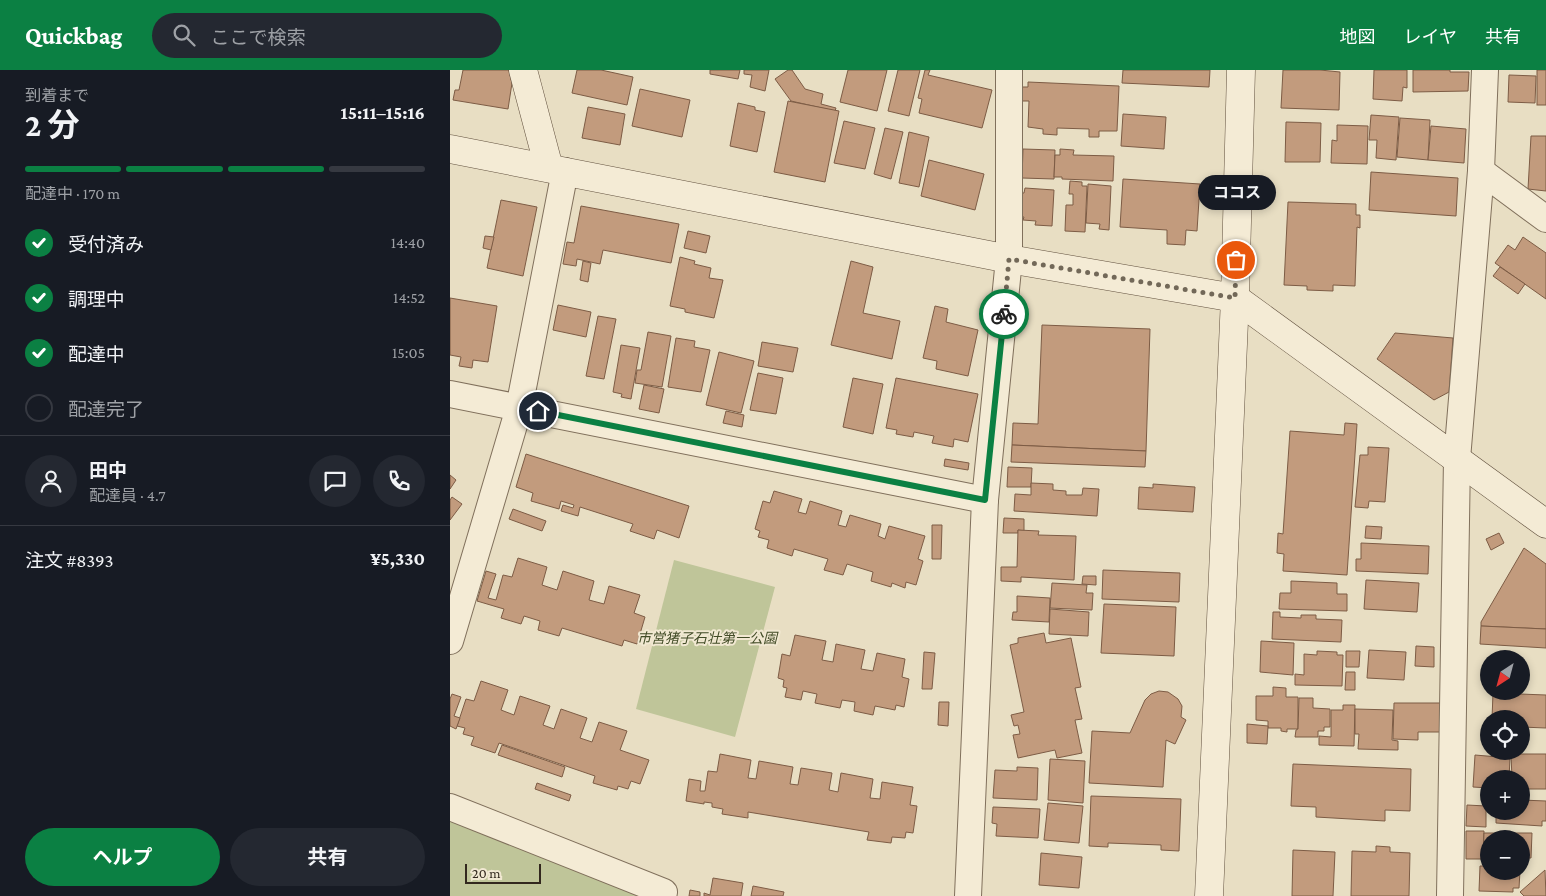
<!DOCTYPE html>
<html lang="ja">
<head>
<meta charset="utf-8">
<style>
	:root { --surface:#171b24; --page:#242831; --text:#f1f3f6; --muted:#9ea1a6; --line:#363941; --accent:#0b8043 }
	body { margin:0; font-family:"Crimson Pro","Noto Sans JP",serif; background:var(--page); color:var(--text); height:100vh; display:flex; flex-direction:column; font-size:19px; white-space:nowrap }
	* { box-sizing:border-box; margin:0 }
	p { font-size:16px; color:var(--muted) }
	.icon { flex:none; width:28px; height:28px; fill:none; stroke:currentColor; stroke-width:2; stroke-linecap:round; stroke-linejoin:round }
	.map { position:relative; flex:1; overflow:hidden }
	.sheet { display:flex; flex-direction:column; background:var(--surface); width:450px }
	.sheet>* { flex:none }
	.needle { width:32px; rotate:216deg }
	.fabs { position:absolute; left:1030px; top:580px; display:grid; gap:10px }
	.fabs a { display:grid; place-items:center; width:50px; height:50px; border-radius:50%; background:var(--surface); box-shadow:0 2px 8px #0003; font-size:25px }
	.scale { position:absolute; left:15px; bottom:12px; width:76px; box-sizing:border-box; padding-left:5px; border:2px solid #32281e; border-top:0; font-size:14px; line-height:18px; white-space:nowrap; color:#32281e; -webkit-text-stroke:4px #f1e8d2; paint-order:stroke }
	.pin { position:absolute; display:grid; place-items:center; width:42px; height:42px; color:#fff; margin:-21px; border:2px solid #fff; border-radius:50%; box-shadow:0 1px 5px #0007 }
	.courier { position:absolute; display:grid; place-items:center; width:50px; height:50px; margin:-25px; border:4px solid #0b8043; border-radius:50%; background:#fff; color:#222; box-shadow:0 1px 6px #0007 }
	.bubble { position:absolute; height:35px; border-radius:18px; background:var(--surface); box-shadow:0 2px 8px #0003; font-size:16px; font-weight:700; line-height:35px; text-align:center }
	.summary em { font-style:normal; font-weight:700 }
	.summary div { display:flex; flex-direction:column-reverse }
	.summary { display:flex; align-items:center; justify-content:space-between; height:85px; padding:0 25px }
	h1 { font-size:32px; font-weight:700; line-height:38px }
	.bar { display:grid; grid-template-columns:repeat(4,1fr); gap:8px 5px; align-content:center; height:60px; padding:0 25px }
	.bar i { height:6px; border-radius:4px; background:var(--line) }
	.bar .current { background:var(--accent) }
	.bar p { grid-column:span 4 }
	.line { display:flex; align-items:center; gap:12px; padding:0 25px; border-top:1px solid var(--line) }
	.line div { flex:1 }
	.round { display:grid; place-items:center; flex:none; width:52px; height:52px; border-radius:26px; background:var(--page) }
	ol { padding:0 25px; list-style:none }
	li { display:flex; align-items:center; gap:15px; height:55px }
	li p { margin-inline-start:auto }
	li .icon { padding:5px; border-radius:50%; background:var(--accent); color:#fff; stroke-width:4 }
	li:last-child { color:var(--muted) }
	li i { width:28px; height:28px; border:2px solid var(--line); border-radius:50% }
	.button { display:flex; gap:10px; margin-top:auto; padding:10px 25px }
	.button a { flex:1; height:58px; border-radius:30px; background:var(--accent); color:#fff; font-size:20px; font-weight:700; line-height:58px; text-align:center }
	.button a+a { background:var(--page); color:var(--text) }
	header { display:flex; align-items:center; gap:30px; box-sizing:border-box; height:70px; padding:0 25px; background:var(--accent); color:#fff }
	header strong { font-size:24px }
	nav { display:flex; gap:28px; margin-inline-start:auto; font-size:18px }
	.search { width:350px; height:45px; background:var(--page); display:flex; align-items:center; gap:12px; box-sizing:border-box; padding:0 18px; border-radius:28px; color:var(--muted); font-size:19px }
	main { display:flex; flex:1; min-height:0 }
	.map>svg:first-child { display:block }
</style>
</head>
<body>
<header>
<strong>Quickbag</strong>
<div class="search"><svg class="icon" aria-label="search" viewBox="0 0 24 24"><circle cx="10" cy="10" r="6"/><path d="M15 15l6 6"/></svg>ここで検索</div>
<nav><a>地図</a><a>レイヤ</a><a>共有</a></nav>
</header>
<main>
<section class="sheet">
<div class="summary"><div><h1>2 分</h1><p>到着まで</p></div><em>15:11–15:16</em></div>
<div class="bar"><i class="current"></i><i class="current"></i><i class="current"></i><i></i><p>配達中 · 170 m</p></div>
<ol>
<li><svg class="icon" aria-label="check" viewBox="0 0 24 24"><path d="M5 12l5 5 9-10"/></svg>受付済み<p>14:40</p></li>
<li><svg class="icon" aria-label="check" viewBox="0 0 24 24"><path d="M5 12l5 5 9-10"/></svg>調理中<p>14:52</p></li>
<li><svg class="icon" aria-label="check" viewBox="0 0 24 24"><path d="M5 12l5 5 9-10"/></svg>配達中<p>15:05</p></li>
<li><i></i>配達完了</li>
</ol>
<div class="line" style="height:90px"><a class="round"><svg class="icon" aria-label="person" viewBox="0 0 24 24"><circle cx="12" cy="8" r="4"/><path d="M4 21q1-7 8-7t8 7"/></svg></a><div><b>田中</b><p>配達員 · 4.7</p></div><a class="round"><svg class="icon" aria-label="chat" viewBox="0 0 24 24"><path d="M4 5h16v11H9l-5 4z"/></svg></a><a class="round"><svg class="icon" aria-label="phone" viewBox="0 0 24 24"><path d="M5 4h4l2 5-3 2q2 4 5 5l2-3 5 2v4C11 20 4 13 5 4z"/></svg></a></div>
<div class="line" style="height:65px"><div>注文 #8393</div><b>¥5,330</b></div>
<div class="button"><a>ヘルプ</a><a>共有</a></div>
</section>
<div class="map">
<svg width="1096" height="826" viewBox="0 0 1096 826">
	<rect width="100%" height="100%" fill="#e8dec3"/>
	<g fill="#bfc599">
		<path d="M 224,490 L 325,517 L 285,667 L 186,639 Z"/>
		<path d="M 0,737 L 213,826 L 0,826 Z"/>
	</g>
	<g fill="#c29b7d" stroke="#7d5c45">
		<path d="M 13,0 L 59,0 L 62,13 L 58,39 L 3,30 L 5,20 L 9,20 Z"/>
		<path d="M 127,0 L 151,0 L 183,7 L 177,35 L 122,23 Z"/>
		<path d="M 260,0 L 290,0 L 288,9 L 260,4 Z"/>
		<path d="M 294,0 L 319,0 L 315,21 L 300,17 L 302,5 L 294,4 Z"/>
		<path d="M 338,0 L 342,0 L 355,19 L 373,24 L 371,34 L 386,38 L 385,41 L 341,31 L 325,9 Z"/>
		<path d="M 398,0 L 437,0 L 427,41 L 390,32 Z"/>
		<path d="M 448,0 L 470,0 L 459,46 L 438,41 Z"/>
		<path d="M 475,0 L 480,0 L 478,5 L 542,20 L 532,58 L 469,43 L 472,29 L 468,28 Z"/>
		<path d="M 673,0 L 760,0 L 759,17 L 672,13 Z"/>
		<path d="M 833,0 L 870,0 L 890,2 L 889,40 L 831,38 Z"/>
		<path d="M 924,0 L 957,0 L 957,18 L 953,17 L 952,31 L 923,29 Z"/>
		<path d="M 963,0 L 1000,0 L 1000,2 L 1019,2 L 1018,21 L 963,22 Z"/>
		<rect x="1087" y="0" width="9" height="35"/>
		<path d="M 1059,5 L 1086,6 L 1085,33 L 1058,32 Z"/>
		<path d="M 578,12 L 669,16 L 667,61 L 649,61 L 649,67 L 639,67 L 639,59 L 607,58 L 607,65 L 593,64 L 593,59 L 578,57 L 579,31 L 572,31 L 572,17 L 578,17 Z"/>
		<path d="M 190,19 L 240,30 L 232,67 L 182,56 Z"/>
		<path d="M 338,31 L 389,41 L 375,112 L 324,102 Z"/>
		<path d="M 288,33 L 305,37 L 305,40 L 315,42 L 307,82 L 280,76 Z"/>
		<path d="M 138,37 L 175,44 L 170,75 L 132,68 Z"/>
		<path d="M 673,44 L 716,47 L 714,79 L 671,76 Z"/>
		<path d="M 921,45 L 949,47 L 946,90 L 926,88 L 927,70 L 919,70 Z"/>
		<path d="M 950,48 L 980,50 L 978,90 L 947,87 Z"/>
		<path d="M 394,51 L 425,58 L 415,99 L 384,93 Z"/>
		<path d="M 836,52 L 871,53 L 870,92 L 835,92 Z"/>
		<path d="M 887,55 L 918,56 L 917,94 L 881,93 L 882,70 L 887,71 Z"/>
		<path d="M 981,56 L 1016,59 L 1014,93 L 978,90 Z"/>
		<path d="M 435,58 L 453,62 L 441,109 L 424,104 Z"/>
		<path d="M 459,62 L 479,67 L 469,117 L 449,113 Z"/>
		<path d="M 1081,66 L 1096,66 L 1096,121 L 1078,119 Z"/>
		<path d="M 573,79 L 605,80 L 604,109 L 572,108 Z"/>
		<path d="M 610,79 L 624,80 L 623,85 L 664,86 L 663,111 L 612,109 L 612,107 L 604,107 L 605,85 L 610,85 Z"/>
		<path d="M 479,90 L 534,104 L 525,140 L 471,126 Z"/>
		<path d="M 921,102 L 1008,108 L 1006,146 L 919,140 Z"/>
		<path d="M 673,109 L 750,114 L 747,161 L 736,160 L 735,175 L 717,174 L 717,160 L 670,157 Z"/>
		<path d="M 620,111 L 632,112 L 632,116 L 637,116 L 635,162 L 615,161 L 616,135 L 623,135 L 623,124 L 619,124 Z"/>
		<path d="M 638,114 L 661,116 L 659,160 L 649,159 L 650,154 L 636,153 Z"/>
		<path d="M 575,118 L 604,120 L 602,156 L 585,155 L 586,151 L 573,150 L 574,147 L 569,147 L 570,123 L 574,123 Z"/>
		<path d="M 51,130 L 87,137 L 73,206 L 37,198 Z"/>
		<path d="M 838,132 L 906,134 L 906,145 L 910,145 L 910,158 L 907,157 L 905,216 L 883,215 L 883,221 L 857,220 L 857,216 L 834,215 Z"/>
		<path d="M 131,136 L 229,154 L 221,193 L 153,180 L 150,194 L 127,189 L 126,196 L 113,194 L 117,172 L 124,173 Z"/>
		<path d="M 238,161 L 260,166 L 256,183 L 234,178 Z"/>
		<path d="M 35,166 L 44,167 L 41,180 L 33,178 Z"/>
		<path d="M 1073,167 L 1096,183 L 1096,229 L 1045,193 L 1058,175 L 1065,180 Z"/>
		<path d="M 230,187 L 245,191 L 244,194 L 261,198 L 259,208 L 273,210 L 264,248 L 235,242 L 235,239 L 220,236 Z"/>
		<path d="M 133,191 L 141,193 L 138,212 L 130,210 Z"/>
		<path d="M 401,191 L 423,197 L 413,243 L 450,251 L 442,289 L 381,275 Z"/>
		<path d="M 1050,197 L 1075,214 L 1068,224 L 1043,206 Z"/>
		<path d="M 0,228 L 47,236 L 38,292 L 23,290 L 22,298 L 9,296 L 11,287 L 0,285 Z"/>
		<path d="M 108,235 L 141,242 L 136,267 L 103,260 Z"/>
		<path d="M 485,236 L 498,239 L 496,252 L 528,260 L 518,306 L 486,299 L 487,291 L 473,288 Z"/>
		<path d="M 148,246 L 166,249 L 154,309 L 136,306 Z"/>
		<path d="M 592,255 L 700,259 L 696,381 L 562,375 L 563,353 L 588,354 Z"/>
		<path d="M 198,262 L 221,266 L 212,317 L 185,313 L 187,300 L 191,300 Z"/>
		<path d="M 945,263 L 1003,268 L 999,322 L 984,330 L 927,289 Z"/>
		<path d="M 226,268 L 245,271 L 244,277 L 260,280 L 251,322 L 218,317 Z"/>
		<path d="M 312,272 L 348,278 L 343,302 L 308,296 Z"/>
		<path d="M 171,275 L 190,278 L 181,329 L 171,327 L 172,324 L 163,322 Z"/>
		<path d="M 269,282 L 304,291 L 291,343 L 256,335 Z"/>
		<path d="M 308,303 L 333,308 L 326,344 L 300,340 Z"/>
		<path d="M 403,308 L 433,314 L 423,364 L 393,357 Z"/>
		<path d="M 446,308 L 528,324 L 518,372 L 504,369 L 503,377 L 482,373 L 484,366 L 464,362 L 463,367 L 446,364 L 447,360 L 436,358 Z"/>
		<path d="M 194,315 L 214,319 L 209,343 L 189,339 Z"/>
		<path d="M 276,341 L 294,345 L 292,357 L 273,353 Z"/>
		<path d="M 895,353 L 907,354 L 897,505 L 833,501 L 834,484 L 827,483 L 828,463 L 833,464 L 840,361 L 894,365 Z"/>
		<path d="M 562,375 L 696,381 L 695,397 L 561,392 Z"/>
		<path d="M 918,377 L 939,378 L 935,432 L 919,431 L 918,438 L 905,437 L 910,385 L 918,385 Z"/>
		<path d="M 76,384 L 239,436 L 229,468 L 207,460 L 204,469 L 180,461 L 183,454 L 130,437 L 128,446 L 111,441 L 113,435 L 123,438 L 124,435 L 111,431 L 109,439 L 81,431 L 83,423 L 66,417 Z"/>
		<path d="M 495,389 L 519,393 L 518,400 L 494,396 Z"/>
		<path d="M 558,397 L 582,398 L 581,417 L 557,417 Z"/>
		<path d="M 0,405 L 6,410 L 0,419 Z"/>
		<path d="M 581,413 L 603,414 L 603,420 L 616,421 L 616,425 L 632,425 L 633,418 L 649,419 L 647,446 L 564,441 L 565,424 L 581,425 Z"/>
		<path d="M 703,414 L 745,417 L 743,442 L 688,439 L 689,417 L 703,418 Z"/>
		<path d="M 324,421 L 352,429 L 348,442 L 356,444 L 360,431 L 392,441 L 388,455 L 396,457 L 400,445 L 431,454 L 428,466 L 435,469 L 439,456 L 475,466 L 468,489 L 473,491 L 466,515 L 456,512 L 455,518 L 442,513 L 441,517 L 421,511 L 423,502 L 397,494 L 393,505 L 374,500 L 378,489 L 344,479 L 342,486 L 317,478 L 319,470 L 308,467 L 310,461 L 305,459 L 313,431 L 320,433 Z"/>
		<path d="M 2,427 L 12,434 L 0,450 L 0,430 Z"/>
		<path d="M 63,439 L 96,451 L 92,461 L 59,449 Z"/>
		<path d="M 554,448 L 574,449 L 574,461 L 568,460 L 568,463 L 553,463 Z"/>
		<path d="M 482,455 L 492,455 L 491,489 L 482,489 Z"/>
		<path d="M 916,456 L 932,457 L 931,469 L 915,468 Z"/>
		<path d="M 568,460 L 589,461 L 588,465 L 626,466 L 624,510 L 571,507 L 571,512 L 551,511 L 551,497 L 567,497 Z"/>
		<path d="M 1049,463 L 1054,473 L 1041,480 L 1036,469 Z"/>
		<path d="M 911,473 L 979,476 L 978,504 L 906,501 L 906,489 L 911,489 Z"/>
		<path d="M 1074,478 L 1096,494 L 1096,559 L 1031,556 L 1031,552 Z"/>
		<path d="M 68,488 L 97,497 L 92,515 L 107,520 L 113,501 L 144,511 L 139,530 L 154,534 L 159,516 L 190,525 L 184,543 L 195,547 L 187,574 L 174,570 L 172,576 L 112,558 L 109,566 L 88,560 L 90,551 L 74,546 L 71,554 L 51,548 L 54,539 L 27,531 L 36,501 L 46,504 L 38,528 L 46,530 L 53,505 L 62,507 Z"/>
		<path d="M 653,500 L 730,503 L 729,532 L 652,529 Z"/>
		<path d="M 633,506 L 646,506 L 646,515 L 632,514 Z"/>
		<path d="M 916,510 L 969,513 L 967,542 L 914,539 Z"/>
		<path d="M 841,511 L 887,513 L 887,524 L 897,524 L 897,541 L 829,539 L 830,523 L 841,523 Z"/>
		<path d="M 602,513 L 637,515 L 636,523 L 643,523 L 642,540 L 600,538 Z"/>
		<path d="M 567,526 L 600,528 L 599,552 L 562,550 L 563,542 L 567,542 Z"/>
		<path d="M 654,534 L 726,537 L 724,586 L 651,583 Z"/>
		<path d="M 600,539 L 639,542 L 638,566 L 599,564 Z"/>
		<path d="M 823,542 L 830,542 L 830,547 L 851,548 L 851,545 L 866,545 L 866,549 L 892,550 L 891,572 L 822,569 Z"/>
		<path d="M 1031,556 L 1096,559 L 1096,578 L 1030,574 Z"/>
		<path d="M 594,563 L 596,573 L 621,568 L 631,617 L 625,618 L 632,649 L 625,650 L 632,683 L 607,688 L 605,680 L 568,688 L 563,665 L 570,664 L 568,655 L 564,656 L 561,645 L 574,642 L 560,575 L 568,573 L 568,568 Z"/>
		<path d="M 345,565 L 376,571 L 372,590 L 383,592 L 386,574 L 415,580 L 411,599 L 423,601 L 427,583 L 455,589 L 452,607 L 459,609 L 454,637 L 446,635 L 445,640 L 425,636 L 423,645 L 404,641 L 405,632 L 392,630 L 390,638 L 365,633 L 367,624 L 353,621 L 351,630 L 335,627 L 337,618 L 333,617 L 334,610 L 328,608 L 332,584 L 340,586 Z"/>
		<path d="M 811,571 L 844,573 L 843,605 L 810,602 Z"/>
		<path d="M 966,576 L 984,577 L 984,597 L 965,596 Z"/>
		<path d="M 919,580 L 956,582 L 954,610 L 917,608 Z"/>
		<path d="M 867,581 L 887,582 L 887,585 L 893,585 L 892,616 L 845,615 L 845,604 L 854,605 L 854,584 L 867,585 Z"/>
		<path d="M 896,581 L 910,581 L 909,597 L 896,597 Z"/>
		<path d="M 474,582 L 485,583 L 482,619 L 472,619 Z"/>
		<path d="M 896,602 L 905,602 L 905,620 L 895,620 Z"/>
		<path d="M 31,611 L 58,620 L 51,640 L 64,645 L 70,626 L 100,636 L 93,655 L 104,659 L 111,639 L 137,648 L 130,668 L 142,672 L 149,652 L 177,661 L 170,680 L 199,690 L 190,714 L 181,711 L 178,719 L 168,716 L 167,720 L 143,713 L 145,706 L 49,673 L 45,683 L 21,675 L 24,667 L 13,664 L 15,658 L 7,656 L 16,629 L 24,631 Z"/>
		<path d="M 823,617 L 836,618 L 836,627 L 848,627 L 848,659 L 837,659 L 837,662 L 831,661 L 831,658 L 818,658 L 818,651 L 806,650 L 806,626 L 823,626 Z"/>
		<path d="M 709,621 L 718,622 L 728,629 L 732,636 L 731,647 L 736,650 L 725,674 L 716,670 L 713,717 L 639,713 L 642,661 L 680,663 L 695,630 L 701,624 Z"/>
		<path d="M 1043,623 L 1096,625 L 1096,658 L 1071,657 L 1071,649 L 1042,649 Z"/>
		<path d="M 2,624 L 11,627 L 4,646 L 10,648 L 6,659 L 0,656 L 0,629 Z"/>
		<path d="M 849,628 L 863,628 L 863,638 L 880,639 L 880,657 L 874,657 L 874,661 L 868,661 L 868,667 L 845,667 L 846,660 L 848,659 Z"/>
		<path d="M 489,632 L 499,632 L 498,656 L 488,655 Z"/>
		<path d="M 944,633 L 991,633 L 990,662 L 968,662 L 968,670 L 943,669 Z"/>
		<path d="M 893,635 L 905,635 L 904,676 L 869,675 L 869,666 L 881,667 L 881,640 L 893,640 Z"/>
		<path d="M 905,639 L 943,640 L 942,670 L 948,671 L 948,680 L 908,679 L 909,664 L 905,664 Z"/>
		<path d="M 797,654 L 818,656 L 817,674 L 797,673 Z"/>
		<path d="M 52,675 L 115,697 L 112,707 L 48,685 Z"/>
		<path d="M 270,684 L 301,690 L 298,708 L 306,709 L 309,691 L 343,697 L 340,714 L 348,715 L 351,698 L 382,703 L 379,720 L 388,722 L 391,703 L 423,709 L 420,728 L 430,729 L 432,712 L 463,717 L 460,735 L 467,736 L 463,763 L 456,762 L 455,768 L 442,767 L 441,773 L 417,770 L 419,762 L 298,742 L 298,748 L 272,744 L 273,739 L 262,737 L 262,733 L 254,732 L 254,734 L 236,731 L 239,709 L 251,711 L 250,721 L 255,721 L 258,701 L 267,702 Z"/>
		<path d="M 1061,684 L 1096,684 L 1096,719 L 1071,719 L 1071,709 L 1062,709 Z"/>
		<path d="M 1025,685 L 1060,688 L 1059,709 L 1039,709 L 1039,718 L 1023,717 Z"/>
		<path d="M 600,689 L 635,691 L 633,733 L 598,730 Z"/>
		<path d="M 843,694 L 961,699 L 960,741 L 935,740 L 935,751 L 866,747 L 866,737 L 841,736 Z"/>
		<path d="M 567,697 L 588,698 L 587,730 L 543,728 L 545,700 L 567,701 Z"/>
		<path d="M 87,713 L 121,725 L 119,731 L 85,719 Z"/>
		<path d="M 641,726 L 731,729 L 729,781 L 711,780 L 711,775 L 658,773 L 658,777 L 639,776 Z"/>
		<path d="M 1071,730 L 1096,731 L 1096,751 L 1092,751 L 1092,756 L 1046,753 L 1046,741 L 1071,741 Z"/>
		<path d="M 598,733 L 633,736 L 629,773 L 594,770 Z"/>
		<path d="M 1017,735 L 1036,736 L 1036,757 L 1016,756 Z"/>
		<path d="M 543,737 L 590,739 L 588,768 L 546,766 L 547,754 L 542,753 Z"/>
		<path d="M 1016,761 L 1034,761 L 1033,789 L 1016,789 Z"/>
		<path d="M 1034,763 L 1082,763 L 1081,788 L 1071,788 L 1071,769 L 1039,769 L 1039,787 L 1033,787 Z"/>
		<path d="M 926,776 L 940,777 L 940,782 L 960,783 L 959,826 L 901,826 L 902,781 L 926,782 Z"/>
		<path d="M 843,780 L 885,782 L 883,826 L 842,826 Z"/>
		<path d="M 591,783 L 632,787 L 629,818 L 589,815 Z"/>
		<path d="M 1030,796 L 1039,796 L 1039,801 L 1070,801 L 1069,818 L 1063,818 L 1063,822 L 1029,821 Z"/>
		<path d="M 1095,800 L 1096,826 L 1074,826 L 1070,822 Z"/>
		<path d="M 263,808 L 293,813 L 291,826 L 254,826 L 254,823 L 260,825 Z"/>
		<path d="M 303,816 L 334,822 L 333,826 L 301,826 Z"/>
		<path d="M 240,820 L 250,822 L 250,826 L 239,826 Z"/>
	</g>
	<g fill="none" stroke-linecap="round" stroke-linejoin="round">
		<g stroke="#80705c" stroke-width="28">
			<g id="street">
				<path d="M 1031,101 L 1096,149"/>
				<path d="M 0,324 L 535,430"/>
				<path d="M 0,571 L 69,338 L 115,101"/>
				<path d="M 0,737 L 214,822 L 213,826"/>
				<path d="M 518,826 L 535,430 L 559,189 L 559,0"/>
				<path d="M 1000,826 L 1007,389 L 1031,101 L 1035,0"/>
			</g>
		</g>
		<g stroke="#62513f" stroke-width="29">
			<g id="secondary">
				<path d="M 73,0 L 99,98"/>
				<path d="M 0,79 L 559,189 L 785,228 L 1096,454"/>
				<path d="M 759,826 L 785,228 L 791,0"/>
			</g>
		</g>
		<use href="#street" stroke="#f4ebd5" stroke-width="26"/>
		<use href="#secondary" stroke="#f4ebd5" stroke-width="28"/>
	</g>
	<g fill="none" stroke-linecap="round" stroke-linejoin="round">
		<path stroke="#726858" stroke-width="5" stroke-dasharray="0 9" d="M 554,244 L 559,189 L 785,228 L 786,190"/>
		<path stroke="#0b8043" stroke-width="6" d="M 88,341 L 535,430 L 554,244"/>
	</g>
	<g text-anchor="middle" stroke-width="4" stroke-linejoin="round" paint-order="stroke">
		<g font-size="14" font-style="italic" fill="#424c27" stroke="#f1e8d2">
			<text x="257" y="573">市営猪子石壮第一公園</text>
		</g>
	</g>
</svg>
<div class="fabs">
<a><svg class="needle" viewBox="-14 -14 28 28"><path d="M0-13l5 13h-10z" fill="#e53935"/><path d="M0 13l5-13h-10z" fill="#9ea1a6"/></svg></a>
<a><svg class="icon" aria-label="locate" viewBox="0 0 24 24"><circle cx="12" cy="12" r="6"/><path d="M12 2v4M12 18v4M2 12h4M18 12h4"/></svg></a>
<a>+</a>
<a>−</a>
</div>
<div class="scale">20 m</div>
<div class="pin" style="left:786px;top:190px;background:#ea580c"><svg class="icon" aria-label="bag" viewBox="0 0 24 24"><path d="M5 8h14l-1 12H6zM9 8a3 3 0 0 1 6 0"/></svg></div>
<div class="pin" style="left:88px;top:341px;background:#1f2937"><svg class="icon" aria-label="home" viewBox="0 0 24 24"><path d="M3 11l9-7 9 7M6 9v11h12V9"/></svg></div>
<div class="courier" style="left:554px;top:244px"><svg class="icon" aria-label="bike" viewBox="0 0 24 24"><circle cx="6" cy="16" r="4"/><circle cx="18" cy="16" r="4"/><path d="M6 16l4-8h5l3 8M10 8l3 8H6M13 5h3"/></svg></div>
<div class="bubble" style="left:748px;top:105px;width:78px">ココス</div>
</div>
</main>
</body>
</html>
